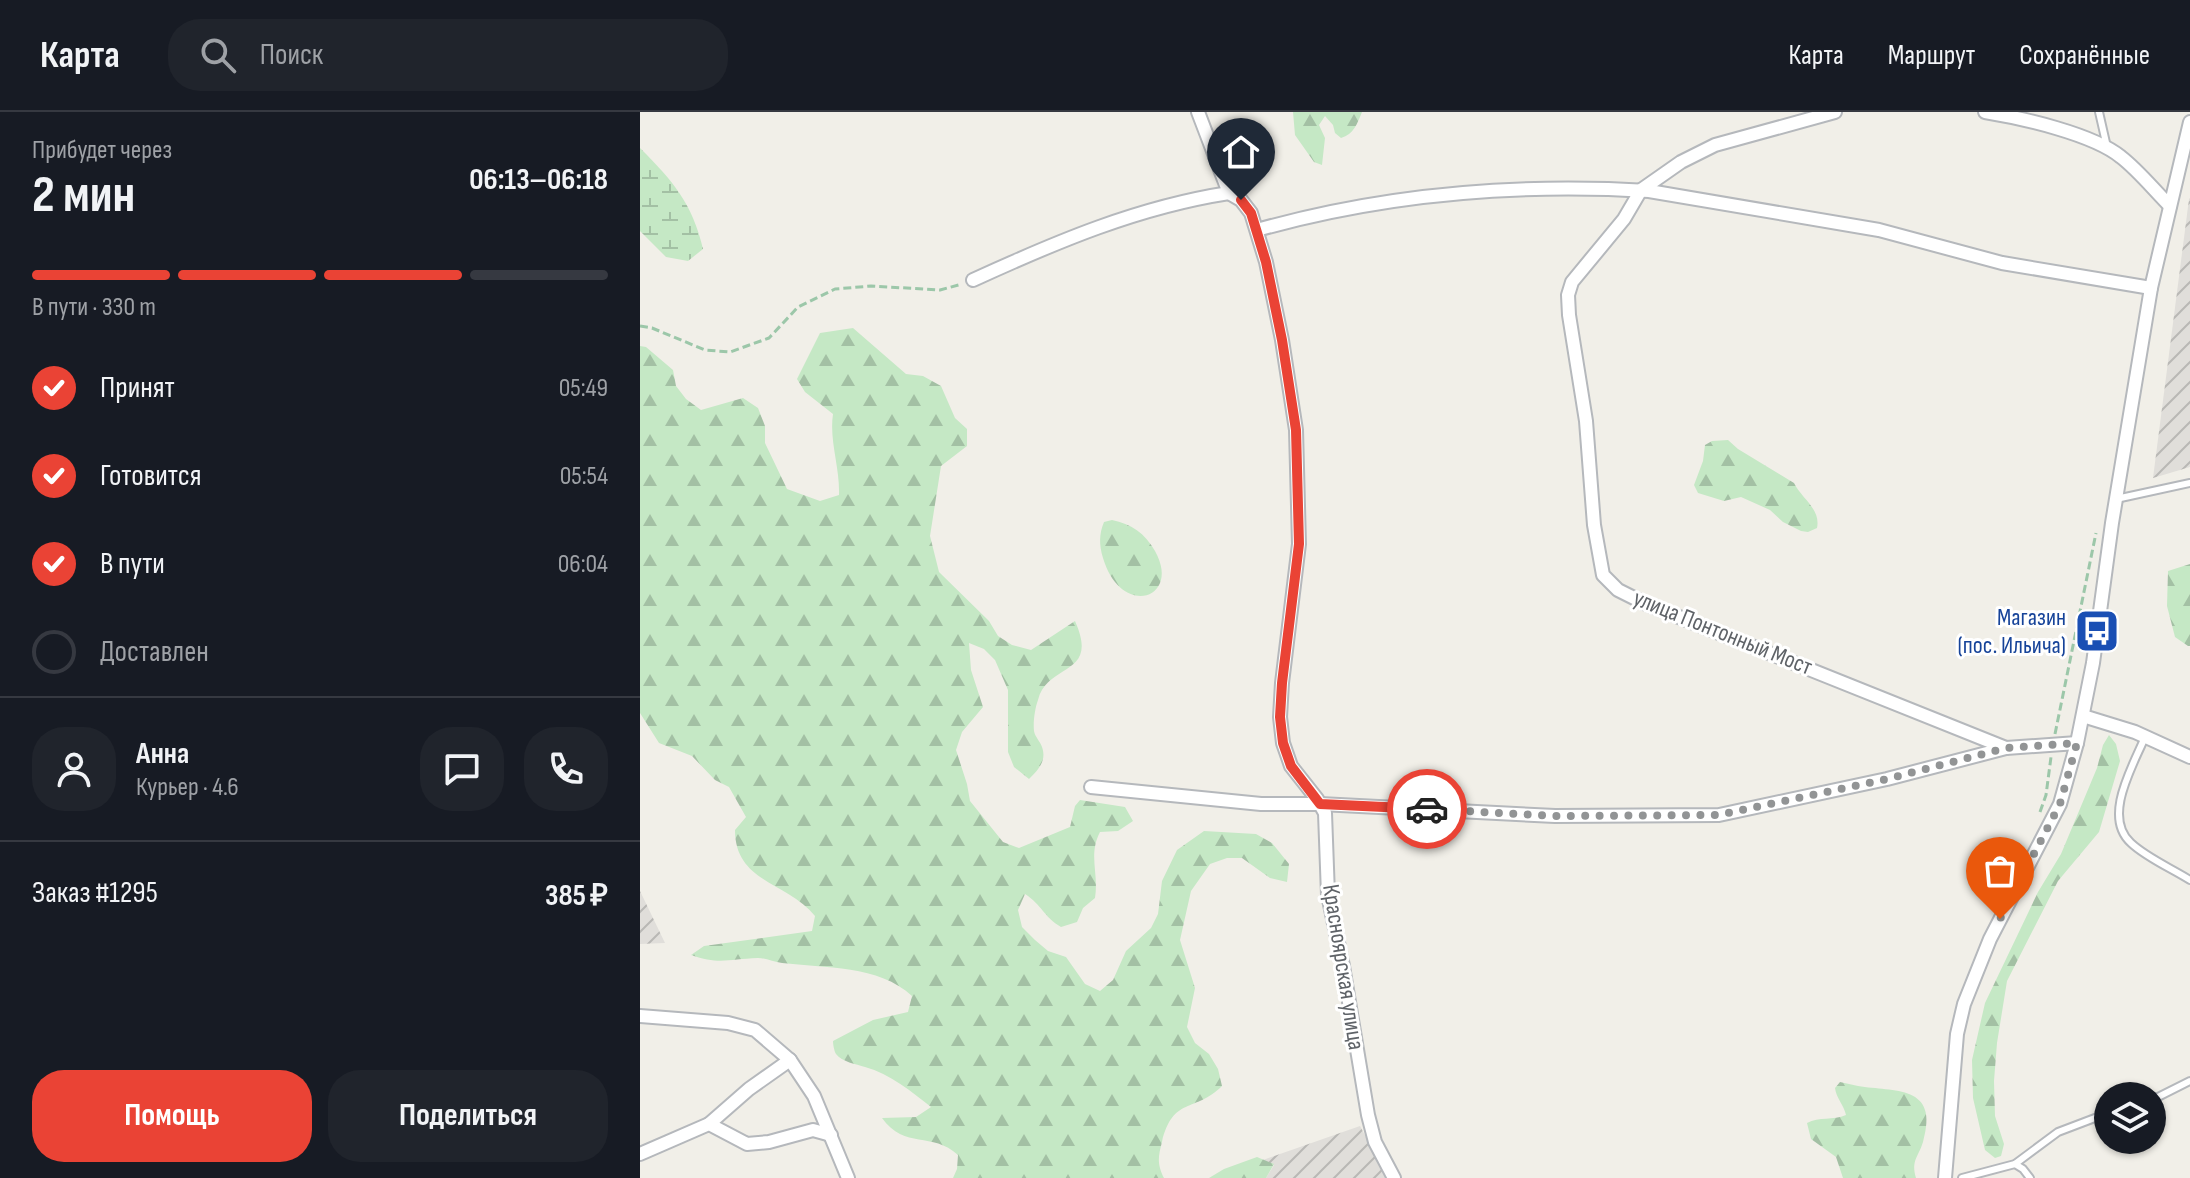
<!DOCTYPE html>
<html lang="ru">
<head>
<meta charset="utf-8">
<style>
	:root { --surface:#171b24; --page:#20242c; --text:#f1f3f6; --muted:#9ea1a6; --line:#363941; --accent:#ea4335 }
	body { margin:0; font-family:"Sofia Sans Condensed",sans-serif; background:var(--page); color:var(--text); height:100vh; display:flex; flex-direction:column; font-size:30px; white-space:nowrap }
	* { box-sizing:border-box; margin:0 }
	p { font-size:26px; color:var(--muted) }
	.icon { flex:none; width:44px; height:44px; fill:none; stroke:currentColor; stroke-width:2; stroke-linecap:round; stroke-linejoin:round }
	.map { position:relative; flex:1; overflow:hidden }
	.drawer { display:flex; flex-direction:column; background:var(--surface); width:640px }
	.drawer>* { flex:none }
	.controls { position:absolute; left:1454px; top:970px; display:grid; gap:16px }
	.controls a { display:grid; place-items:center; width:72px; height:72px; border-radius:50%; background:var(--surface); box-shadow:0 2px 6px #0004; font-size:40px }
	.pin { position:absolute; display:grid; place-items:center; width:68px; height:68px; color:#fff; margin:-82px -34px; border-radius:50% 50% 50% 0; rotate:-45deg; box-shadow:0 0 8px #0007 }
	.pin .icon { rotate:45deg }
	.courier { position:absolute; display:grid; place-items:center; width:80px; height:80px; margin:-40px; border:6px solid #ea4335; border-radius:50%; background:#fff; color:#222; box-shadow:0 2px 10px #0007 }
	.overview em { font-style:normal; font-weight:700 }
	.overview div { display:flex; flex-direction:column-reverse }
	.overview { display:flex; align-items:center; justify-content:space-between; height:136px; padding:0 32px }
	h1 { font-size:52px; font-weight:700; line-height:60px }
	.bar { display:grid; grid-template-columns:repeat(4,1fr); gap:12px 8px; align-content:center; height:96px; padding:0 32px }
	.bar i { height:10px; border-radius:6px; background:var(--line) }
	.bar .current { background:var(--accent) }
	.bar p { grid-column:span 4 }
	.line { display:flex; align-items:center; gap:20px; padding:0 32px; border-top:2px solid var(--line) }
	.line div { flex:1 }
	.round { display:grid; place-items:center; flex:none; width:84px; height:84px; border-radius:32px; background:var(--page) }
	ol { padding:0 32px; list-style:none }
	li { display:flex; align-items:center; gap:24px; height:88px }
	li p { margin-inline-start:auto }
	li .icon { padding:8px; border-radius:50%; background:var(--accent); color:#fff; stroke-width:4 }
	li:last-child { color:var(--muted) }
	li i { width:44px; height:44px; border:4px solid var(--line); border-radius:50% }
	.button { display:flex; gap:16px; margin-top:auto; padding:16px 32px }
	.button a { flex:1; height:92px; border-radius:32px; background:var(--accent); color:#fff; font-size:32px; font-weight:700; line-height:92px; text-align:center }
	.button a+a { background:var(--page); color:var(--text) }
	header { display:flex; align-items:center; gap:48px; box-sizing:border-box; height:112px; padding:0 40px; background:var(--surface); border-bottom:2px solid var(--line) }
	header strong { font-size:38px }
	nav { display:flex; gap:44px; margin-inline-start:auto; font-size:28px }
	.search { width:560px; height:72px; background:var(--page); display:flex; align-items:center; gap:20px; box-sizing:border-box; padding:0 28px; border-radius:32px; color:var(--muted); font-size:30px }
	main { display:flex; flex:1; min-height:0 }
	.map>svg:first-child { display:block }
</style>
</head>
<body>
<header>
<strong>Карта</strong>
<div class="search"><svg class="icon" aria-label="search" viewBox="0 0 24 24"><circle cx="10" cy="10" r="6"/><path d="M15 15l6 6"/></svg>Поиск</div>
<nav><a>Карта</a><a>Маршрут</a><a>Сохранённые</a></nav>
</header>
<main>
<section class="drawer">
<div class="overview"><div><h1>2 мин</h1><p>Прибудет через</p></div><em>06:13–06:18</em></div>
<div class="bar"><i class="current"></i><i class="current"></i><i class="current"></i><i></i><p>В пути · 330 m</p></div>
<ol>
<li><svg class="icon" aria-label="check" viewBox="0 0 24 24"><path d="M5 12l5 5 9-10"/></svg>Принят<p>05:49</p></li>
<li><svg class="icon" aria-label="check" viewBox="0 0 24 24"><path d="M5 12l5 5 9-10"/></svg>Готовится<p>05:54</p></li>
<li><svg class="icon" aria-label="check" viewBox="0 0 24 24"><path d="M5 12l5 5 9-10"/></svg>В пути<p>06:04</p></li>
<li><i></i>Доставлен</li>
</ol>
<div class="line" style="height:144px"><a class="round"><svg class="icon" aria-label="person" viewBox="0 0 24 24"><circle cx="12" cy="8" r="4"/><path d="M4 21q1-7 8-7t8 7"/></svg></a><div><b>Анна</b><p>Курьер · 4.6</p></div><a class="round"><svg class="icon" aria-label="chat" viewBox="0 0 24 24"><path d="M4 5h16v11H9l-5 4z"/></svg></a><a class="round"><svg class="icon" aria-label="phone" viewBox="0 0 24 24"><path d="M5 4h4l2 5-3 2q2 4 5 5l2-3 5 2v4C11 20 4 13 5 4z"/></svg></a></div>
<div class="line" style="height:104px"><div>Заказ #1295</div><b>385 ₽</b></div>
<div class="button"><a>Помощь</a><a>Поделиться</a></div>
</section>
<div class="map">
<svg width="1550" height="1066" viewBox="0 0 1550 1066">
	<defs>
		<pattern id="industrial-furrows" width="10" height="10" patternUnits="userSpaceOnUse" patternTransform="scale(2)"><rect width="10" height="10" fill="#e0deda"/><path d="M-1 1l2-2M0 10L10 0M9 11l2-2" fill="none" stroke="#b9b8b5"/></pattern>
		<pattern id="forest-firs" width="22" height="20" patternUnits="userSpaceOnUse" patternTransform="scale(2)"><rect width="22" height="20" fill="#c5e8c5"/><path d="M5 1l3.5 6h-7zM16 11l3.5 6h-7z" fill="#a3c0a4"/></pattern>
		<pattern id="wetland-marsh" width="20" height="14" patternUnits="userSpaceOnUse" patternTransform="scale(2)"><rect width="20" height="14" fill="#c5e8c5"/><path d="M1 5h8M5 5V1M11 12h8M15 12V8" fill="none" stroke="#a3c0a4"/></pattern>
	</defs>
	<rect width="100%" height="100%" fill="#f1efe8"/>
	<g fill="url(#industrial-furrows)">
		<path d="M 1550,86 L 1550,355 L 1513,366 L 1549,87 Z"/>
		<path d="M 0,779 L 25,831 L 0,832 Z"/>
		<path d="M 720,1014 L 748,1066 L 626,1066 L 634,1053 L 623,1048 Z"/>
	</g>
	<g fill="url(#forest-firs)">
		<path d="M 653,0 L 722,0 C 717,12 714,22 701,26 L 695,21 L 693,13 L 685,4 L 679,13 L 685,26 L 682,53 L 674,50 L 655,23 Z"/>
		<path d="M 213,216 L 266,262 L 283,264 L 301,274 L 315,306 L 327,317 L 327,334 L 301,354 L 290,424 L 299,460 L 349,509 L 358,524 L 372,533 L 391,538 L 435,509 C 460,565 408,550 398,588 C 395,596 393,610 394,619 C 395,625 400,629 402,635 C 407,649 398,658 389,667 L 374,655 L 368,640 L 368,578 L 355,548 L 344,537 L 329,531 L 331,558 L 343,595 L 322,620 L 316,638 L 327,672 L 330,689 L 363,730 L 379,736 L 430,715 L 435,694 L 440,688 L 485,695 L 493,709 L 478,719 L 460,720 C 448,743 459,761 455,786 L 443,796 L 437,810 L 421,815 C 404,805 402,793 385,782 L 378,798 L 382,815 L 395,828 L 408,839 L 426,845 L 445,872 L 460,879 L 473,868 L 486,839 L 511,816 L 518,802 L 522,769 L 537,738 L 564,719 L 616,722 L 632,731 L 649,752 L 647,770 L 630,766 L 602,746 L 587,746 L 570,752 L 551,779 L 540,828 L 555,876 L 547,915 L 555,931 L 569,942 L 578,957 L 582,974 C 555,1001 533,984 522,1030 C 518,1045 517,1052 524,1066 L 313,1066 L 317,1057 L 318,1043 C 292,1019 265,1038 242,1006 L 276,1005 L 291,995 C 272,980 250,962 225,955 C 216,952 202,950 196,942 C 194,939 193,932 193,929 L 233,908 L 268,900 L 272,884 C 239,853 184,856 142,851 C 134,850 126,846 118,846 C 89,847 79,853 51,843 L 64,834 L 172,819 L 175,804 C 148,770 95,771 95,718 L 106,705 L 89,675 L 75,668 L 52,644 L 19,631 L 0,601 L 0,234 L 6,235 L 33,258 L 36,274 L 46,287 L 61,298 L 103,286 L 118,296 L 125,314 L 125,331 L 147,377 L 180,389 L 199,383 C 200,355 189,329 193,302 L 165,280 L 157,267 L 180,221 Z"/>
		<path d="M 1088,328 L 1098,337 L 1154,371 C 1162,387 1181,397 1177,416 L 1168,420 L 1161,419 L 1143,410 L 1130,398 L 1101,385 L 1084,389 L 1058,381 L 1054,373 L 1063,349 L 1065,333 L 1072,329 Z"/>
		<path d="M 472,408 C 491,412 505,421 515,439 C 542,487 481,507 463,446 C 459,433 459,422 464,410 Z"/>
		<path d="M 1550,452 L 1550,534 L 1548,534 L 1535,525 L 1527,494 L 1528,459 Z"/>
		<path d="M 1469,623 L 1476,632 L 1480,649 L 1459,720 L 1418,769 L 1367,869 L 1357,931 L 1354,969 L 1355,1004 L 1364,1032 L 1361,1044 L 1355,1046 L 1345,1038 L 1333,986 L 1332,948 L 1345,891 L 1398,780 L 1421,742 L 1457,656 L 1463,633 Z"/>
		<path d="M 1200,970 C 1206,971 1212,973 1218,974 C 1254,980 1300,972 1283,1030 C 1278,1046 1271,1048 1276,1066 L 1203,1066 L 1196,1045 L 1171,1027 L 1167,1011 C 1179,1004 1193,1009 1206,1003 C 1204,993 1196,986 1195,976 Z"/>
		<path d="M 617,1045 L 634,1052 L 626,1066 L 569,1066 L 584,1057 Z"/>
	</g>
	<path fill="url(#wetland-marsh)" d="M 0,36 C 33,69 52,91 63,137 L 48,149 L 26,145 L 0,119 Z"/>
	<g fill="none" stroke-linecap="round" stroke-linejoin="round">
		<g stroke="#b5b8bc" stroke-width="10">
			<g id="lane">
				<path d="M 1459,0 L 1467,35"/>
				<path d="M 1476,387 L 1550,371"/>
				<path d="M 1505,625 C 1493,654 1462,705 1491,731 C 1507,746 1531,756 1550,768"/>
				<path d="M 1512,988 L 1550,969"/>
				<path d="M 1375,1052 L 1383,1057 L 1390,1066"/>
				<path d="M 1322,1066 L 1375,1052 L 1418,1020 L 1468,1001"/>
			</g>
		</g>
		<g stroke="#b5b8bc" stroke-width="16">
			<g id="street">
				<path d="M 558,0 L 589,81 L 601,88 L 611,101 L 626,150 L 642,228 L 656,318 L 659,432 L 642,571 L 640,605 L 643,631 L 651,654 L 677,687 L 685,701 L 688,783 L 703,854 L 728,1003 L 735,1030 L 754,1066"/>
				<path d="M 1195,0 L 1075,33 L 1041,50 L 1001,78 L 984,107 L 932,170 L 928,183 L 929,203 L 946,309 L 954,413 L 963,463 L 978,478 L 1004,491 L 1366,636"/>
				<path d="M 1345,0 C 1382,6 1453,22 1481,45 C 1499,59 1514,78 1530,94"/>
				<path d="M 617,118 C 745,82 876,71 1009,79 L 1239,118 L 1362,151 L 1511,176"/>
				<path d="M 333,168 C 416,130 498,95 589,81"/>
				<path d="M 1443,604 L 1495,620 L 1550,645"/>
				<path d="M 451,675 L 621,692 L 680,692 L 915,704 L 1079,703 L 1247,667 L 1366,636 L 1437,631"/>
				<path d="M 0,904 L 88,911 L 115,918 L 150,948 L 174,984 L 208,1066"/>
				<path d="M 69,1012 L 109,977 L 150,948"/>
				<path d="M 0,1042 L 69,1012 L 107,1032 L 129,1030 L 173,1018 L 191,1023"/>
				<path d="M 1305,1066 L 1317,922 L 1324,892 L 1350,827 L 1420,692 L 1437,631 L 1453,551 L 1472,411 L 1511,176 L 1550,10"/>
			</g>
		</g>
		<g stroke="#9cc7a9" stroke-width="3" stroke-dasharray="8 4" stroke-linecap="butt">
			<path d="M 0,214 L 12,216 L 65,238 L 90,240 L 129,226 L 158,195 L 195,177 L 231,174 L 300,178 L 322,172"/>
			<path d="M 1415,622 L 1456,421"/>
			<path d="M 1400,700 L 1406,683 L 1411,645"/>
		</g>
		<use href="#lane" stroke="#fff" stroke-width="6"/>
		<use href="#street" stroke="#fff" stroke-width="12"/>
	</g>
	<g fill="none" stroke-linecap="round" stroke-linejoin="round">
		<path stroke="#929495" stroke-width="8" stroke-dasharray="0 14.4" d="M 787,697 L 915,704 L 1079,703 L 1247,667 L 1366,636 L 1437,631 L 1420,692 L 1360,807"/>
		<path stroke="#ea4335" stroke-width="10" d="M 601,88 L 611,101 L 626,150 L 642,228 L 656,318 L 659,432 L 642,571 L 640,605 L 643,631 L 651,654 L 680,692 L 787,697"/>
	</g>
	<defs>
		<g id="bus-square" transform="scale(2.3)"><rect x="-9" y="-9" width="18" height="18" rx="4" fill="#1a4fb4" stroke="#fff"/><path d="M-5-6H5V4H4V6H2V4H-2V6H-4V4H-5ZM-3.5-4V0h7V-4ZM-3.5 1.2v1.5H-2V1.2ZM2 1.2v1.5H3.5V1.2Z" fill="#fff"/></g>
	</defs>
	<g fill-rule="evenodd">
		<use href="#bus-square" x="1457" y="519"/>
	</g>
	<g text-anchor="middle" stroke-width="6" stroke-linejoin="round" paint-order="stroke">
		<g font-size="24" fill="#164399" stroke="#fff" text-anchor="end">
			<text x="1426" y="513">Магазин<tspan x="1426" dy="28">(пос. Ильича)</tspan></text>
		</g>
		<g font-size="24" fill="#5f6368" stroke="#fff">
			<text transform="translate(1083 520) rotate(22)" y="8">улица Понтонный Мост</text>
			<text transform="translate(704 855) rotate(81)" y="8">Красноярская улица</text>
		</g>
	</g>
</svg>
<div class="controls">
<a><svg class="icon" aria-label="layers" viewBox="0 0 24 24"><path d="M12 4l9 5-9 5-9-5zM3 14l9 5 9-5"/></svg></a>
</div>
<div class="pin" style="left:1360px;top:807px;background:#ea580c"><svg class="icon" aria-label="bag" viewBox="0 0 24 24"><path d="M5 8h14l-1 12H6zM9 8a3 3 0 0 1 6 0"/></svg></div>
<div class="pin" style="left:601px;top:88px;background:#1f2937"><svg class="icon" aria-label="home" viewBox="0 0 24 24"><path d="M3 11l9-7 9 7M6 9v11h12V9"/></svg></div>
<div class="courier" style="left:787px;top:697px"><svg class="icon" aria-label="car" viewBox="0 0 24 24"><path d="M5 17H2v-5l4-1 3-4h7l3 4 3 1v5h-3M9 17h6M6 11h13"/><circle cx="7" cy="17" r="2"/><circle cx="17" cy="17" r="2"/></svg></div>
</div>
</main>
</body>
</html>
